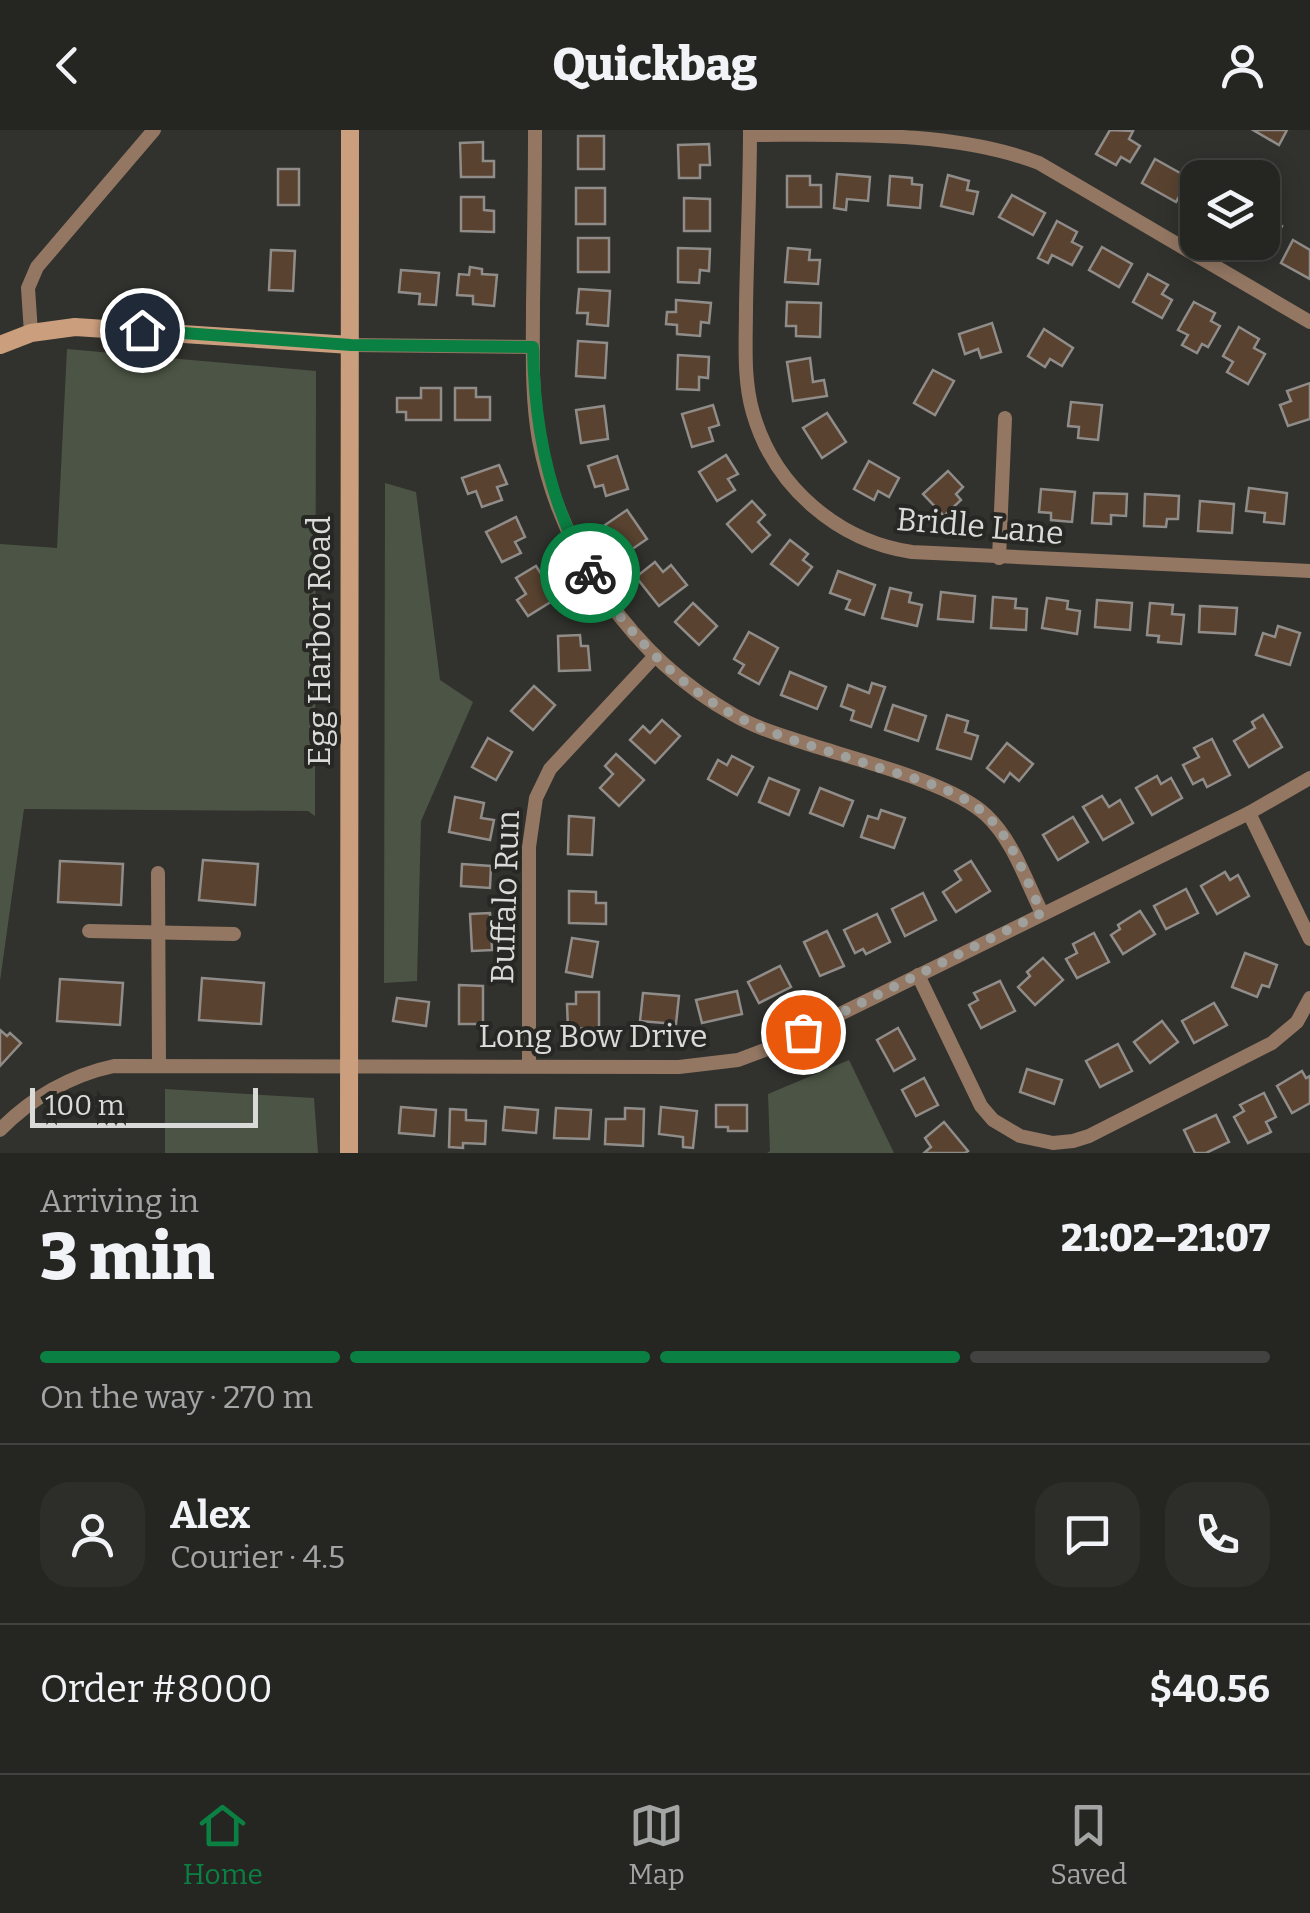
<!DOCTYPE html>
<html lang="en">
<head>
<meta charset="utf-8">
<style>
	:root { --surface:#252522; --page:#2d2d2a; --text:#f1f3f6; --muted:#a3a5a5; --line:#424240; --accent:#0b8043 }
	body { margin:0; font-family:Bitter,serif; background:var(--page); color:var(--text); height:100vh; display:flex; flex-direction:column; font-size:38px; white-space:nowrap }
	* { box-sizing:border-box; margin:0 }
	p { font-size:32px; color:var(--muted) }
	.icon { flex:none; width:55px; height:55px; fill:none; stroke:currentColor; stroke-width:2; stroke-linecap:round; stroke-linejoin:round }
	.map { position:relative; height:1023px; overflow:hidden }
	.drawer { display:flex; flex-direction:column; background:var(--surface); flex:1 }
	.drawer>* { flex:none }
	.buttons { position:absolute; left:1180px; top:30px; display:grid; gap:20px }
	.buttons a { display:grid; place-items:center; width:100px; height:100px; border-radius:20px; background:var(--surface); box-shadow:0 5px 25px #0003,0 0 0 2px var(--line); font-size:50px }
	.scale { position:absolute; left:30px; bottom:25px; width:228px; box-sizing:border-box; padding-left:10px; border:5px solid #dadad8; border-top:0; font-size:28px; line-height:35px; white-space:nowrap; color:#dadad8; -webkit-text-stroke:8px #272724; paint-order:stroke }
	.pin { position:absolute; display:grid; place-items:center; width:85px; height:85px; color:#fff; margin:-42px; border:5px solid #fff; border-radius:50%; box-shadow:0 2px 10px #0007 }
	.courier { position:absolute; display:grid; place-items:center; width:100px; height:100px; margin:-50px; border:8px solid #0b8043; border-radius:50%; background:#fff; color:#222; box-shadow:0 2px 12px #0007 }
	.summary em { font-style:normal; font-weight:800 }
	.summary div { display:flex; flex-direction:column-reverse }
	.summary { display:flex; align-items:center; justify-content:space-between; height:170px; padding:0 40px }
	h1 { font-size:65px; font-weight:800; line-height:75px }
	.bar { display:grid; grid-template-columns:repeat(4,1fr); gap:15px 10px; align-content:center; height:120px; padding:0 40px }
	.bar i { height:12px; border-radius:8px; background:var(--line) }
	.bar .current { background:var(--accent) }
	.bar p { grid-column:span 4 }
	.line { display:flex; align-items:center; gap:25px; padding:0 40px; border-top:2px solid var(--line) }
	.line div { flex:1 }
	.round { display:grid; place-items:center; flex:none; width:105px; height:105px; border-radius:30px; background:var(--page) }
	header { display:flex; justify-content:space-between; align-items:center; height:130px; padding:0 40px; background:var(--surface); font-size:45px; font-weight:800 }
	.dock { display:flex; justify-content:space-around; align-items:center; height:140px; border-top:2px solid var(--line); background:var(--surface); font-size:28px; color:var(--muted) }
	.dock a { display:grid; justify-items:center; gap:5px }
	.dock .current { color:var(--accent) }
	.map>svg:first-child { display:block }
</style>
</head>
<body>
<header><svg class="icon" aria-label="back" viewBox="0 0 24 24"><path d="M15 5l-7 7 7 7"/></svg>Quickbag<svg class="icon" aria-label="person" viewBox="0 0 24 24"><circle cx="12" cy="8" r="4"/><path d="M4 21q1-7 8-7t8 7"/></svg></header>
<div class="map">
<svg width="1310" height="1023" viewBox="0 0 1310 1023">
	<rect width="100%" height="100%" fill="#31312d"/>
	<g fill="#4c5545">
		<path d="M 67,219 L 316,241 L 315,686 L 308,681 L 24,679 L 0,851 L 0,414 L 57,418 Z"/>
		<path d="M 385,353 L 416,362 L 440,550 L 473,572 L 421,691 L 417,851 L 384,853 Z"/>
		<path d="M 849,930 L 894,1023 L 767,1023 L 770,1021 L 768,964 Z"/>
		<path d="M 165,959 L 314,968 L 318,1023 L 165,1023 Z"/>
	</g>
	<g fill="#594330" stroke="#8f8c89" stroke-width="2.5">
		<path d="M 1110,0 L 1133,1 L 1129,9 L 1140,16 L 1130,32 L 1121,27 L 1116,35 L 1096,24 Z"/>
		<path d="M 1253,0 L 1287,0 L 1279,15 Z"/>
		<rect x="578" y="6" width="26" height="33"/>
		<path d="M 483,12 L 483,31 L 494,31 L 494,47 L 461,47 L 460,13 Z"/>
		<path d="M 709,14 L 710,35 L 700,35 L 700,48 L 679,48 L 678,15 Z"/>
		<path d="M 1155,29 L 1189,48 L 1176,72 L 1142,53 Z"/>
		<rect x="278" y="39" width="21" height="36"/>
		<path d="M 837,44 L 870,47 L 868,71 L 847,69 L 846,80 L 834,78 Z"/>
		<path d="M 948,45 L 969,51 L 967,60 L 978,62 L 973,84 L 941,76 Z"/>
		<path d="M 787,46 L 810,46 L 810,55 L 821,55 L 821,77 L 787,77 Z"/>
		<path d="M 890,46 L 912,48 L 912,54 L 922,55 L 920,78 L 888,75 Z"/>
		<rect x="576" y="58" width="29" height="36"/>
		<path d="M 1012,65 L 1045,83 L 1033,105 L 999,87 Z"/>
		<path d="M 461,67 L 484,67 L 484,80 L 494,81 L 494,102 L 461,101 Z"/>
		<path d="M 684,68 L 710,69 L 710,101 L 684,101 Z"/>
		<path d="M 1262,85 L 1282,96 L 1272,115 L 1262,110 Z"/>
		<path d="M 1057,91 L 1077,102 L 1072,112 L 1082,117 L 1072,135 L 1052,125 L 1048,133 L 1038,128 Z"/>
		<rect x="578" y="108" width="31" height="34"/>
		<path d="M 1293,110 L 1310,120 L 1310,149 L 1281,133 Z"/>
		<path d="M 1102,117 L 1132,134 L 1119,157 L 1089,140 Z"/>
		<path d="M 678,118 L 710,119 L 709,141 L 700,140 L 699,153 L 678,152 Z"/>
		<path d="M 788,118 L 810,120 L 809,130 L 820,130 L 818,154 L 785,152 Z"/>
		<path d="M 271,120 L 295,121 L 293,161 L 269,160 Z"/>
		<path d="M 470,137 L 482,139 L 482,144 L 497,145 L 494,176 L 473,174 L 473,166 L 457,165 L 459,144 L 469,145 Z"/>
		<path d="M 401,140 L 439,143 L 436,175 L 419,174 L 420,164 L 399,162 Z"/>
		<path d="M 1148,144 L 1168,155 L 1162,164 L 1172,170 L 1162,188 L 1133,172 Z"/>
		<path d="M 579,159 L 610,161 L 608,196 L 587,194 L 588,183 L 577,183 Z"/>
		<path d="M 676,170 L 711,173 L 709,193 L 701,192 L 700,206 L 677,204 L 677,195 L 666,194 L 667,182 L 676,182 Z"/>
		<path d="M 787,172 L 821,173 L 820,207 L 796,206 L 796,196 L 786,196 Z"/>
		<path d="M 1194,172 L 1215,183 L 1211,191 L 1220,196 L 1208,217 L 1202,214 L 1197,223 L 1182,215 L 1188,205 L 1178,200 Z"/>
		<path d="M 992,193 L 1001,222 L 981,228 L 978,219 L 965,224 L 959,204 Z"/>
		<path d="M 1239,197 L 1259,209 L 1254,218 L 1265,224 L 1248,254 L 1227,242 L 1233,232 L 1223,226 Z"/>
		<path d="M 1044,199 L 1073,218 L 1062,236 L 1050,229 L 1045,237 L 1028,226 Z"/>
		<path d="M 578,211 L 607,213 L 605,248 L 576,246 Z"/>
		<path d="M 678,225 L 709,227 L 708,248 L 699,247 L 699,260 L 677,259 Z"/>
		<path d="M 810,228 L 813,252 L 824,250 L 827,266 L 793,271 L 787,232 Z"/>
		<path d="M 933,240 L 954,251 L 935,285 L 914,273 Z"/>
		<path d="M 1310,253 L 1310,289 L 1288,296 L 1280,275 L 1291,271 L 1287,261 Z"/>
		<path d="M 421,258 L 441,258 L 441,290 L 406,290 L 406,282 L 397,282 L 397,268 L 421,268 Z"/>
		<path d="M 455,258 L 476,258 L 476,267 L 490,267 L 490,290 L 455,290 Z"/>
		<path d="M 1071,272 L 1102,275 L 1098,310 L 1078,308 L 1079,297 L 1068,296 Z"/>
		<path d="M 713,275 L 719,295 L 709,298 L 713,311 L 692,317 L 682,284 Z"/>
		<path d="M 604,276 L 608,309 L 581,313 L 576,280 Z"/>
		<path d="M 827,283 L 846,312 L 822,328 L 803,298 Z"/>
		<path d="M 726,325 L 738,344 L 728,349 L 735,360 L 717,371 L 699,342 Z"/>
		<path d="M 617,326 L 628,359 L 606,366 L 603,355 L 595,357 L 588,336 Z"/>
		<path d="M 869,331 L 899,348 L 889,367 L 878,361 L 874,370 L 854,359 Z"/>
		<path d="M 499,335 L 507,354 L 497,357 L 502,370 L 482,377 L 476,361 L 468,364 L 462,348 Z"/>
		<path d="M 948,341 L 963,357 L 956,364 L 961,370 L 944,386 L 923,364 Z"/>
		<path d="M 1249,358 L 1287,363 L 1284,394 L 1264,392 L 1265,383 L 1246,381 Z"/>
		<path d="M 1041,359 L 1075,362 L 1072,392 L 1051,390 L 1051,383 L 1039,382 Z"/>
		<path d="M 1094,363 L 1127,364 L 1126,386 L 1111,385 L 1111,394 L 1092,393 Z"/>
		<path d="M 1145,364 L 1179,366 L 1178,389 L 1167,389 L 1166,397 L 1144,396 Z"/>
		<path d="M 752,371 L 765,385 L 758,392 L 770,405 L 752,422 L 727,394 Z"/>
		<path d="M 1200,371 L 1234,374 L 1232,403 L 1198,401 Z"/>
		<path d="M 627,380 L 647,409 L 625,424 L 605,395 Z"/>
		<path d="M 516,387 L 525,407 L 515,412 L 521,423 L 502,432 L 486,402 Z"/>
		<path d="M 790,410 L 808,424 L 803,430 L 812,437 L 798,455 L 771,434 Z"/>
		<path d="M 655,432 L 663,442 L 671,435 L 687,455 L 659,476 L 636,447 Z"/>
		<path d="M 536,436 L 557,468 L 528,486 L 517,470 L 526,464 L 516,448 Z"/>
		<path d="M 838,441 L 875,455 L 864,485 L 846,479 L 850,470 L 830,463 Z"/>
		<path d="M 890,458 L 911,463 L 909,472 L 922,475 L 917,496 L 882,488 Z"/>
		<path d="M 941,462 L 975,466 L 973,492 L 938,489 Z"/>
		<path d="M 993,467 L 1016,469 L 1015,478 L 1027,479 L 1026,500 L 991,498 Z"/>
		<path d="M 1047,468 L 1068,471 L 1067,479 L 1080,481 L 1077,504 L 1042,498 Z"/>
		<path d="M 1097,470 L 1132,473 L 1130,500 L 1095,497 Z"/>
		<path d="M 693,473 L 717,496 L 699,515 L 675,492 Z"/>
		<path d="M 1150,473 L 1173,475 L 1172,484 L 1184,485 L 1181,514 L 1158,512 L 1159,506 L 1147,505 Z"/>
		<path d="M 1200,476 L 1237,478 L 1235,504 L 1199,502 Z"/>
		<path d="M 1278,496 L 1300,503 L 1290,535 L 1256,525 L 1263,503 L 1275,507 Z"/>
		<path d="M 749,502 L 778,518 L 759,554 L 739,543 L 744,535 L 734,529 Z"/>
		<path d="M 580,505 L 581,516 L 588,516 L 590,540 L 559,541 L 558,506 Z"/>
		<path d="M 790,542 L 826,557 L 817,579 L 781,565 Z"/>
		<path d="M 872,553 L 885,557 L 871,597 L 851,590 L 854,581 L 841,576 L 848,555 L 869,563 Z"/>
		<path d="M 534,556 L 555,575 L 533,600 L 511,581 Z"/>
		<path d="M 893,575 L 926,586 L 918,611 L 885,600 Z"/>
		<path d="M 947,585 L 968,591 L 965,602 L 978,606 L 971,629 L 937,619 Z"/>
		<path d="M 1263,585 L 1282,617 L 1249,637 L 1234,611 L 1255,598 L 1252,592 Z"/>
		<path d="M 662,590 L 680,606 L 655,633 L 630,610 L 643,596 L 650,603 Z"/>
		<path d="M 488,608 L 512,622 L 496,650 L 472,637 Z"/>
		<path d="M 1212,609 L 1230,645 L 1207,657 L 1203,649 L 1193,654 L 1183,635 L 1199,627 L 1194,618 Z"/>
		<path d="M 1007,613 L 1033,634 L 1019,651 L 1010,643 L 1004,652 L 987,638 Z"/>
		<path d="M 616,624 L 644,650 L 619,676 L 600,658 L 613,644 L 605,636 Z"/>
		<path d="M 732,626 L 753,637 L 737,665 L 708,649 L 718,630 L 727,635 Z"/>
		<path d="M 1157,646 L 1161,654 L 1171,648 L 1182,668 L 1152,685 L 1136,658 Z"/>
		<path d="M 769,648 L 799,660 L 789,685 L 759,672 Z"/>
		<path d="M 820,658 L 853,671 L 843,696 L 810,683 Z"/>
		<path d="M 1102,666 L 1109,677 L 1120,670 L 1133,693 L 1103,710 L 1083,677 Z"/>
		<path d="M 455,667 L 484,673 L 481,688 L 494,690 L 490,710 L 449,702 Z"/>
		<path d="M 881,680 L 905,688 L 894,718 L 861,707 L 868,686 L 878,689 Z"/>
		<path d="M 569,686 L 594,688 L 592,725 L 568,724 Z"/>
		<path d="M 1073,687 L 1088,712 L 1058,730 L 1043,705 Z"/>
		<path d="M 203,730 L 258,734 L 255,775 L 199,770 Z"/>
		<path d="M 60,731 L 123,734 L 121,775 L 58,772 Z"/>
		<path d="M 971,731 L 990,761 L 956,782 L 943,762 L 961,750 L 955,741 Z"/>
		<path d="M 462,734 L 491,736 L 490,758 L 461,756 Z"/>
		<path d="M 1225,742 L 1230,750 L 1238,745 L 1249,766 L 1217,784 L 1201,756 Z"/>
		<path d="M 1186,759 L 1198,783 L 1166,799 L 1154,776 Z"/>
		<path d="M 569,761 L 596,762 L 596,773 L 606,773 L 606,794 L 569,793 Z"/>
		<path d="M 923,763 L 936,790 L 905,806 L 892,779 Z"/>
		<path d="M 1140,781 L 1155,804 L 1123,824 L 1111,805 L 1120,799 L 1118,795 Z"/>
		<path d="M 490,783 L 492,820 L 472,821 L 470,784 Z"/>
		<path d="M 877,784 L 890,812 L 866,824 L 863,819 L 855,823 L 844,800 Z"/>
		<path d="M 827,801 L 844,836 L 820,846 L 804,812 Z"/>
		<path d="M 1094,803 L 1109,832 L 1077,848 L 1066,829 L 1077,823 L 1073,814 Z"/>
		<path d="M 572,808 L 598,812 L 592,847 L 566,842 Z"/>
		<path d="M 1245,823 L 1277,835 L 1269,857 L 1262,855 L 1257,867 L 1232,857 Z"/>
		<path d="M 1043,828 L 1063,850 L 1035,875 L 1018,857 L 1030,846 L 1027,842 Z"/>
		<path d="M 780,836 L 791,857 L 759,873 L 748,852 Z"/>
		<path d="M 202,848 L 264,853 L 261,894 L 199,890 Z"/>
		<path d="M 60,849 L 123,853 L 120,895 L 57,891 Z"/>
		<path d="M 1000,851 L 1015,881 L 981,898 L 969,875 L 978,870 L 974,863 Z"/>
		<path d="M 459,855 L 483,856 L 483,894 L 459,894 Z"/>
		<path d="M 737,861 L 742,884 L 702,893 L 696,870 Z"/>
		<path d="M 576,862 L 599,862 L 599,898 L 568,899 L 567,874 L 576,874 Z"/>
		<path d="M 643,863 L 679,866 L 676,894 L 640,891 Z"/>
		<path d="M 397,868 L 429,872 L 426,896 L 393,891 Z"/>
		<path d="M 1214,873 L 1227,895 L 1194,913 L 1182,891 Z"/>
		<path d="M 1162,891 L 1178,912 L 1150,933 L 1134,912 Z"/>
		<path d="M 898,898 L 915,929 L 894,941 L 877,910 Z"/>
		<path d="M 0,900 L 7,906 L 10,903 L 21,913 L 0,936 Z"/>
		<path d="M 1118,914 L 1132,941 L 1100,957 L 1086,931 Z"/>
		<path d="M 1027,939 L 1062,950 L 1054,974 L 1020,962 Z"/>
		<path d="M 1302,941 L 1306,948 L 1310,946 L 1310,973 L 1292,983 L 1277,956 Z"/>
		<path d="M 924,948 L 938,975 L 916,986 L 902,960 Z"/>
		<path d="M 1264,963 L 1276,987 L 1266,992 L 1271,1002 L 1248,1013 L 1234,987 L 1244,981 L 1240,975 Z"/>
		<path d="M 716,975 L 747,975 L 747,1001 L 728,1001 L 728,997 L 716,997 Z"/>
		<path d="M 401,977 L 436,980 L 434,1006 L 399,1003 Z"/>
		<path d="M 505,977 L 538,980 L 536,1003 L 503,1000 Z"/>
		<path d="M 661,977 L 697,981 L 693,1018 L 683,1017 L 683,1007 L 659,1004 Z"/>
		<path d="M 556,978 L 591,980 L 589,1009 L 554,1008 Z"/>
		<path d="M 625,978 L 644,979 L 643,1016 L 605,1014 L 606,989 L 625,989 Z"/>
		<path d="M 450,979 L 466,980 L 466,990 L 486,991 L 485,1014 L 463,1013 L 463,1018 L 449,1017 Z"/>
		<path d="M 1216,985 L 1229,1012 L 1206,1023 L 1195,1023 L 1184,1000 Z"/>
		<path d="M 944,992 L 968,1021 L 965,1023 L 924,1023 L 931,1017 L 925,1008 Z"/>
	</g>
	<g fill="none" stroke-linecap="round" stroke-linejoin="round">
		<g stroke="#937763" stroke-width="14">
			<path d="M 535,0 C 535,58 534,116 533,174 C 533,219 531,265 539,310 C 561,424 633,528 734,585 C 756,598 781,605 805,613 C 853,629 951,652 986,685 C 1013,710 1026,751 1042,783"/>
			<path d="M 750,0 C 750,59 747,118 746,177 C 746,212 743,249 753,283 C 774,356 837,411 912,422 L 1310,441"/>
			<path d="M 750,5 C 844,5 953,0 1039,33 L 1310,192"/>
			<path d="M 31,203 L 28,158 L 37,137 L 154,0"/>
			<path d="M 351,215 L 533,217"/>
			<path d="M 999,428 L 1005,288"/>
			<path d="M 1249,683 L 1310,809"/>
			<path d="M 158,743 L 159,936"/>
			<path d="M 89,801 L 234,804"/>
			<path d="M 918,845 L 981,976 L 993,990 L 1020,1006 L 1053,1013 L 1073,1011 L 1089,1006 L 1272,913 L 1297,892 L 1310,868"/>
			<path d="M 529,935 L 529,717 L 536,668 L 550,639 L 655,526"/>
			<path d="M 0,1000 C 31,968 71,945 114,936 L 679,937 L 738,930 L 775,916 L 1249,683 L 1310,648"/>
		</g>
		<g stroke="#cb9f7e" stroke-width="18">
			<path d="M 0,215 L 31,203 L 75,197 L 351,215"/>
			<path d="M 349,1023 L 350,0"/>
		</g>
	</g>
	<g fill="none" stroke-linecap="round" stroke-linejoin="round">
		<path stroke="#9f9f9c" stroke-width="10" stroke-dasharray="0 18" d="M 590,443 C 628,505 684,563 750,593 C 789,611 833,622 873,636 C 911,648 955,657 985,684 C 1013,709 1026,750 1042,783 L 803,902"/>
		<path stroke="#0b8043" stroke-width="12" d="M 142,200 L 351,215 L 533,217 C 534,297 549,374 590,443"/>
	</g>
	<g text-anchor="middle" stroke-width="8" stroke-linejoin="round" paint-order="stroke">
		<g font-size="32" fill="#dadad8" stroke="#272724">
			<text transform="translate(980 396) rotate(5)" y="11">Bridle Lane</text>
			<text transform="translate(319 511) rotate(-90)" y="11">Egg Harbor Road</text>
			<text transform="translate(505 767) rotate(-88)" y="11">Buffalo Run</text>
			<text x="593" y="917">Long Bow Drive</text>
		</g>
	</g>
</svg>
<div class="buttons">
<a><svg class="icon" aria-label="layers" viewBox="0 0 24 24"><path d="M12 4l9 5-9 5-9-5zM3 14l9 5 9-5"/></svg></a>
</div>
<div class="scale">100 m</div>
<div class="pin" style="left:803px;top:902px;background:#ea580c"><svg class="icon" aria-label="bag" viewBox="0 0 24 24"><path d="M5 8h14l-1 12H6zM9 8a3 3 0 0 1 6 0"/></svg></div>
<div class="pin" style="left:142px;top:200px;background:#1f2937"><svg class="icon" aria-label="home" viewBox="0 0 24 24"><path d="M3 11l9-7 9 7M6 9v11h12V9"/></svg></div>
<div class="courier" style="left:590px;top:443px"><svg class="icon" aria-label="bike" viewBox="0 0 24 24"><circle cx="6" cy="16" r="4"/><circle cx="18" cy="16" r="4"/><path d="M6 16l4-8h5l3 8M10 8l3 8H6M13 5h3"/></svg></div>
</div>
<section class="drawer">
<div class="summary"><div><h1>3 min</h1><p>Arriving in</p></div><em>21:02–21:07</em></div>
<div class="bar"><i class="current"></i><i class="current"></i><i class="current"></i><i></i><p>On the way · 270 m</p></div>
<div class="line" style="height:180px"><a class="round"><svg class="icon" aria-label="person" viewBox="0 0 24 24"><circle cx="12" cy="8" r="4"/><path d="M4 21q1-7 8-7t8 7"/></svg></a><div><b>Alex</b><p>Courier · 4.5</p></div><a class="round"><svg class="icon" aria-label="chat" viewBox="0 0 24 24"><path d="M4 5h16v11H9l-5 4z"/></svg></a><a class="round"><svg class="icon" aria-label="phone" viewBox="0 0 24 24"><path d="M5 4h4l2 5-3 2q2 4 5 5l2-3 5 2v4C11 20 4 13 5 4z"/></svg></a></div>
<div class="line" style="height:130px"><div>Order #8000</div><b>$40.56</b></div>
</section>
<nav class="dock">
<a class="current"><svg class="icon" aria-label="home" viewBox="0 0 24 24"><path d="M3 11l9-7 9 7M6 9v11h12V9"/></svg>Home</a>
<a><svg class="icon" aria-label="map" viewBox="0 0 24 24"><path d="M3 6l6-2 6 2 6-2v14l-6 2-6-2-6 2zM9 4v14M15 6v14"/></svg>Map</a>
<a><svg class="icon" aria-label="saved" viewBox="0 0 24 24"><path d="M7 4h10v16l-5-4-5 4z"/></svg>Saved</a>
</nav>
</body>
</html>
